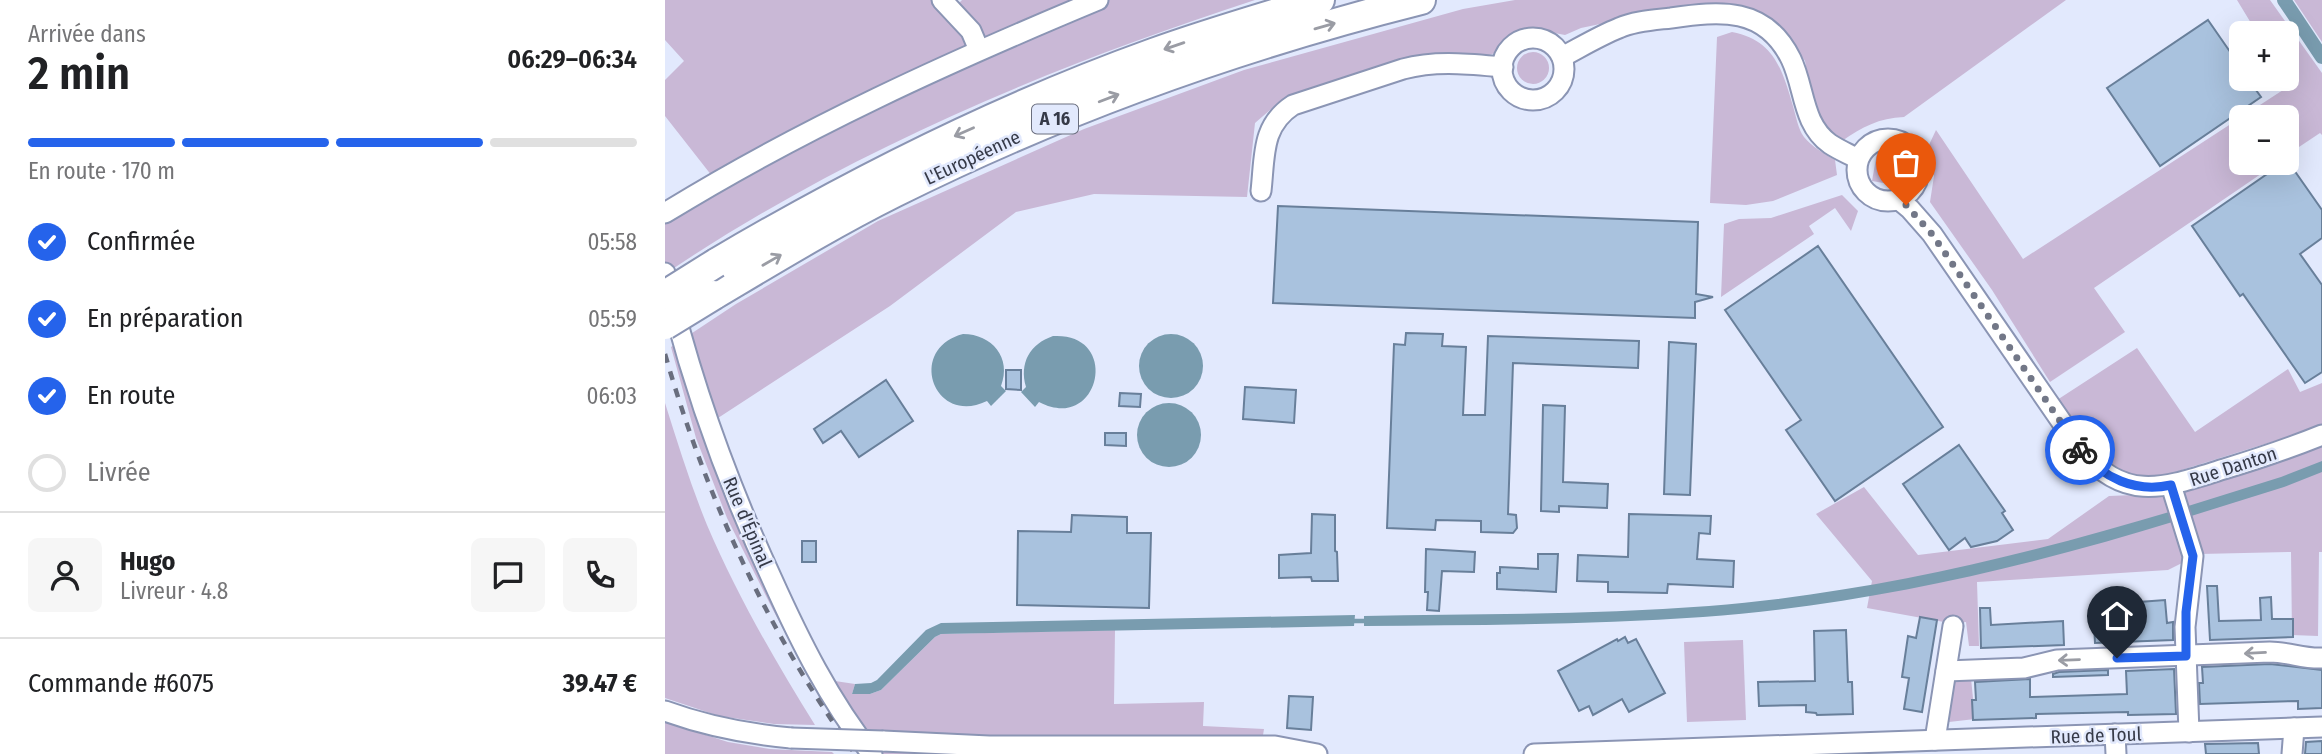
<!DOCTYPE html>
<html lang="fr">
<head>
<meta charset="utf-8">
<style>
	:root { --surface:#fff; --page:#f6f6f6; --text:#202124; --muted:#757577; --line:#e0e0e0; --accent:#2563eb }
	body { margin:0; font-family:"Fira Sans Condensed",sans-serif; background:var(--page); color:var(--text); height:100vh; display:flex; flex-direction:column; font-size:26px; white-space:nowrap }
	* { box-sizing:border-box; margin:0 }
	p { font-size:23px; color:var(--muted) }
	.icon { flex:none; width:38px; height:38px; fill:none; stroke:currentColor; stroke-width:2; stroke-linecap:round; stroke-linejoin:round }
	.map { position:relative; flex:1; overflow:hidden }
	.drawer { display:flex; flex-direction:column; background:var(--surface); width:665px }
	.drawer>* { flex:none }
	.fabs { position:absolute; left:1564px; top:21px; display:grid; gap:14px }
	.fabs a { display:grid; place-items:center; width:70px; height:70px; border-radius:10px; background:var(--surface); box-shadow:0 7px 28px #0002; font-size:35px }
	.pin { position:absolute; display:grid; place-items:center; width:60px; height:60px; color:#fff; margin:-72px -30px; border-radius:50% 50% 50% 0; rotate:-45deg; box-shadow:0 0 7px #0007 }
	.pin .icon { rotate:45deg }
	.courier { position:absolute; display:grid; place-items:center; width:70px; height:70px; margin:-35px; border:5px solid #2563eb; border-radius:50%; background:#fff; color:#222; box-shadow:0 2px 9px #0007 }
	.overview em { font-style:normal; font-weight:600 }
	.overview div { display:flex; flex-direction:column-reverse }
	.overview { display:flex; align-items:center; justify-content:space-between; height:119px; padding:0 28px }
	h1 { font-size:46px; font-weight:600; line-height:52px }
	.bar { display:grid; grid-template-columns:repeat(4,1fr); gap:10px 7px; align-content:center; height:84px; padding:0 28px }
	.bar i { height:9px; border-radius:5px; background:var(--line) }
	.bar .on { background:var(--accent) }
	.bar p { grid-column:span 4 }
	.line { display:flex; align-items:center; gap:18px; padding:0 28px; border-top:2px solid var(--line) }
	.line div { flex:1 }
	.round { display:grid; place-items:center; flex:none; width:74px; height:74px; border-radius:10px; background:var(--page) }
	ol { padding:0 28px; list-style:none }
	li { display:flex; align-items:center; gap:21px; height:77px }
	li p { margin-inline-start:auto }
	li .icon { padding:7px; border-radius:50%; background:var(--accent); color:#fff; stroke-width:4 }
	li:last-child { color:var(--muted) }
	li i { width:38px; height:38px; border:4px solid var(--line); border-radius:50% }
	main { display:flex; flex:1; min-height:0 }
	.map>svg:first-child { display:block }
</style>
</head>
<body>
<main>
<section class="drawer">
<div class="overview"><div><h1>2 min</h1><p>Arrivée dans</p></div><em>06:29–06:34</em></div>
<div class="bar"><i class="on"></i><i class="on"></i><i class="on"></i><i></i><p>En route · 170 m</p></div>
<ol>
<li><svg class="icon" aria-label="check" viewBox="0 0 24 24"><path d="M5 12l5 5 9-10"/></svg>Confirmée<p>05:58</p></li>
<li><svg class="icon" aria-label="check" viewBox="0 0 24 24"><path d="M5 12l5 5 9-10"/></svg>En préparation<p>05:59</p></li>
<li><svg class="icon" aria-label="check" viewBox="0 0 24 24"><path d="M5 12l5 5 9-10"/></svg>En route<p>06:03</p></li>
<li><i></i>Livrée</li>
</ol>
<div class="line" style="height:126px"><a class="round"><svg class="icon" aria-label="person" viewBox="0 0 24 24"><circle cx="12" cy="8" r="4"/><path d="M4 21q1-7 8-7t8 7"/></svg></a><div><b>Hugo</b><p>Livreur · 4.8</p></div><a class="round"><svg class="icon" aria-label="chat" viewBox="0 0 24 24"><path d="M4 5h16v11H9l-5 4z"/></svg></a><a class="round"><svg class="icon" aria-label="phone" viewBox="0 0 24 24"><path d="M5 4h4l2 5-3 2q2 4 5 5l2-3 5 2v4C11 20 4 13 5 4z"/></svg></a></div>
<div class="line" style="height:91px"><div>Commande #6075</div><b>39.47 €</b></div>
</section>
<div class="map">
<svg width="1657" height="754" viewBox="0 0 1657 754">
	<rect width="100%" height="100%" fill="#e2e9fd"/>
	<g fill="#c9b8d6">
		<path d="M 0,0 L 287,0 L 292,5 L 297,0 L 590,0 C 384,67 179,153 0,274 L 0,202 L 47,176 L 0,116 L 0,80 L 19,61 L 0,40 Z"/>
		<path d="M 850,0 L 1401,0 L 1239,117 C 1214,118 1197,127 1177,141 L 1160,130 L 1150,116 L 1140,61 L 1123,37 L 1104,21 L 1002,10 L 916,28 L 900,35 L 879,31 L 852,31 L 830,53 L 818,57 L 785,53 L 754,56 L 613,103 L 590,123 L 582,197 L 429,194 L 351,212 L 225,306 L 53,418 C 76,487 102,555 135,619 C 146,640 158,660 170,681 L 190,684 L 187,694 L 205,694 L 216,690 L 270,637 L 276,634 L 450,630 L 449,704 L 539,702 L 538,726 L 599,729 L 595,754 L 195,754 L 147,684 L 107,608 L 62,518 L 31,438 L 6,347 L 71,304 L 213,221 L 419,129 L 579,70 L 798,9 Z"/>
		<path d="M 1572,0 L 1605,0 L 1657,73 L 1657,135 L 1655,133 L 1622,155 L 1622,117 L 1577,117 L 1577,163 L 1612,163 L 1429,288 L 1460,332 L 1385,382 L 1327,290 L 1265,202 L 1269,176 L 1263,147 L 1271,130 L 1358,259 L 1624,86 L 1620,79 L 1622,79 L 1622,33 L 1592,33 Z"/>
		<path d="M 1629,0 L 1657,0 L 1657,42 Z"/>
		<path d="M 1067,32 C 1109,40 1117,69 1128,106 C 1131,116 1133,129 1139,137 C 1146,146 1160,154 1170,160 L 1172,175 L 1108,201 L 1081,205 L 1045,203 L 1052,37 Z"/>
		<circle cx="868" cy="68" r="16"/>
		<path d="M 1212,153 L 1240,158 L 1235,186 L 1207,181 Z"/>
		<path d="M 1177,195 L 1193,211 L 1186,231 L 1170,208 L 1144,226 L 1149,234 L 1056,297 L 1059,224 L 1074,219 L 1106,218 Z"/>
		<path d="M 1472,348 L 1530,432 L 1623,369 L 1635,392 L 1657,383 L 1657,426 L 1491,478 L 1469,479 L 1434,461 L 1392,400 Z"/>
		<path d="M 0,403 C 13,444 26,486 42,525 C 72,595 110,661 150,725 L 109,724 L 54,716 L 0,698 Z"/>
		<path d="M 1657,444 L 1657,552 L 1654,552 L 1653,636 L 1627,635 L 1626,552 L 1535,554 L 1503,570 L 1312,582 L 1314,646 L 1304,646 L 1301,622 L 1290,624 L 1202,608 L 1207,581 L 1151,514 L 1199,487 L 1253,555 L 1383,539 L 1444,496 L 1517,493 L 1575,475 Z"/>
		<path d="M 1078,640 L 1081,720 L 1022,722 L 1019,642 Z"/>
		<path d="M 1289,678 L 1306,678 L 1310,719 L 1284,722 Z"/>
		<path d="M 0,722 L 63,742 L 105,749 L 167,752 L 169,754 L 0,754 Z"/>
	</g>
	<g fill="#799caf">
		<circle cx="506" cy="366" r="32"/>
		<path d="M 298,334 C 327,334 347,358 336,386 L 341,391 L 326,406 L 322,401 C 269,427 241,349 298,334 Z"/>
		<path d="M 388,336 C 457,332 435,434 374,402 L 370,407 L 356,392 L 361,387 C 354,363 365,344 388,336 Z"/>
		<circle cx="504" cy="435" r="32"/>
		<path d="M 1657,461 L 1657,472 L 1619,487 L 1523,517 L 1520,507 L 1616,477 Z"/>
		<path d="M 1511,510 L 1514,520 C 1359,568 1200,605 1038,617 C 925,625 812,625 699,626 L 699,616 C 813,614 929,615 1044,606 C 1204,593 1358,556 1511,510 Z"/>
		<path d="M 690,615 L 689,626 L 276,634 L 270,637 L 216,690 L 205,694 L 187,694 L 190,684 L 206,683 L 212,680 L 261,630 L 276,623 Z"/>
	</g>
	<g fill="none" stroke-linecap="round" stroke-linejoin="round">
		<path stroke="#799caf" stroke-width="4.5" d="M 684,621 L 703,621"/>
		<path stroke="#799caf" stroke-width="14" d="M 1619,0 L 1657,57"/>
	</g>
	<g fill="#a9c2de" stroke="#687f9a" stroke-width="2">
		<path d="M 1543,20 L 1577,69 L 1577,79 L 1583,79 L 1596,97 L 1495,166 L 1442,88 Z"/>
		<path d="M 1622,160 L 1657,210 L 1657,238 L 1635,254 L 1657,285 L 1657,372 L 1640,383 L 1578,294 L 1575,296 L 1527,226 L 1618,163 L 1622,163 Z"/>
		<path d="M 613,206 L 1033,222 L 1031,294 L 1048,297 L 1030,302 L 1030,318 L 608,303 Z"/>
		<path d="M 1153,246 L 1278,427 L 1170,501 L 1121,430 L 1136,420 L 1060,310 Z"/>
		<path d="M 741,333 L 778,334 L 777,346 L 801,347 L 798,415 L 820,415 L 823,336 L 974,341 L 973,368 L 848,363 L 843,514 L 851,515 L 852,528 L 848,533 L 816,532 L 816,521 L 771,520 L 770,530 L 722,528 L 729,344 L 740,345 Z"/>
		<path d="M 1004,342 L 1031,344 L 1025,495 L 999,494 Z"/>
		<path d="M 341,370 L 356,370 L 356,390 L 341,389 Z"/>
		<path d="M 221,380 L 248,421 L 194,457 L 176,431 L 158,443 L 149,429 Z"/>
		<path d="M 580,387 L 631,390 L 629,423 L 578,419 Z"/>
		<path d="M 455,393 L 476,394 L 475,407 L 454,406 Z"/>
		<path d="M 878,405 L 900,406 L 898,482 L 943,484 L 942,508 L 894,506 L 894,512 L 876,511 Z"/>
		<path d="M 440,433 L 461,433 L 461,446 L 440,445 Z"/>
		<path d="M 1294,445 L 1340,511 L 1337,513 L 1348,530 L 1332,541 L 1306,547 L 1300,538 L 1284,550 L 1238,484 Z"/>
		<path d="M 647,514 L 670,515 L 670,551 L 672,552 L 673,581 L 647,581 L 646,577 L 614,578 L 614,555 L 646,553 Z"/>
		<path d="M 964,514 L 1046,516 L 1045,534 L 1034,533 L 1032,559 L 1069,561 L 1068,587 L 1003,584 L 1002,593 L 952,592 L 943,592 L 943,582 L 912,581 L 913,555 L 963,557 Z"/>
		<path d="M 407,515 L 462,517 L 462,533 L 486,533 L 484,608 L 352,605 L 353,531 L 406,532 Z"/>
		<rect x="137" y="541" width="14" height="21"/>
		<path d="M 761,549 L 810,552 L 809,572 L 777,571 L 774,611 L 762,610 L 763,592 L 760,592 Z"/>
		<path d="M 873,554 L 893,554 L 891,592 L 832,589 L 832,573 L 835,573 L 835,567 L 873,569 Z"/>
		<path d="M 1542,586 L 1552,586 L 1554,621 L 1596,620 L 1595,598 L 1606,597 L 1607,619 L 1628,619 L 1628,637 L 1545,640 Z"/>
		<path d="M 1500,600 L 1502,623 L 1508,622 L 1508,640 L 1430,643 L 1429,625 L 1450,624 L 1450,620 L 1454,620 L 1453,612 L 1475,612 L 1474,602 Z"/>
		<path d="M 1315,608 L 1325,608 L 1326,625 L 1398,621 L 1399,645 L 1316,648 Z"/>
		<path d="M 1255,617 L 1272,620 L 1257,712 L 1239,709 L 1244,678 L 1237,677 L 1243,636 L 1251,638 Z"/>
		<path d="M 1181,630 L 1183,682 L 1187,682 L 1188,714 L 1152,715 L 1151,713 L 1141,712 L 1141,705 L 1094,706 L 1093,682 L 1150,681 L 1149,631 Z"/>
		<path d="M 960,637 L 963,643 L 971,639 L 1000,693 L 964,712 L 957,699 L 928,715 L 924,706 L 914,711 L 893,671 L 952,639 L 953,641 Z"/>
		<path d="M 1605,664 L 1657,670 L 1657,708 L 1633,709 L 1633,701 L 1535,704 L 1534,683 L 1538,683 L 1537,667 Z"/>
		<path d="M 1509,669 L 1511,714 L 1463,715 L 1463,712 L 1371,714 L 1371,718 L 1308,720 L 1307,700 L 1311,700 L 1310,682 L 1365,679 L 1365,697 L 1462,694 L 1461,671 Z"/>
		<path d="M 1443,670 L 1443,675 L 1388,677 L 1388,674 L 1394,672 Z"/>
		<path d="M 624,696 L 648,697 L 646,730 L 622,728 Z"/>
		<path d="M 1657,741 L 1657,754 L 1640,754 L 1641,742 Z"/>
		<path d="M 1593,743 L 1594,754 L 1541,754 L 1540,744 Z"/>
	</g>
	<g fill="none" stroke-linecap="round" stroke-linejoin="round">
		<g stroke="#8b95b4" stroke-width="23">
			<g id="minor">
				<path d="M 277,0 L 306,31 L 314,50"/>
				<circle cx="868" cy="69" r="31"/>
				<path d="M 897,57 C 916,47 934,36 954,28 C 970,21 989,20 1006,18 C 1055,11 1100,6 1126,59 C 1140,88 1137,124 1165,144 C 1174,150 1184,154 1193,159"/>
				<circle cx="1223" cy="170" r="31"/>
				<path d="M 596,191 C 600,156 596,126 628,105 L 738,69 C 771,60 804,64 838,67"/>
				<path d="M 1233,199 L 1245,209 L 1267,234 L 1416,450 C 1461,504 1501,487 1559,469 C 1592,459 1625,448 1657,435"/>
				<path d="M 0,213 C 138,128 284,62 433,0"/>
				<path d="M 0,273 C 25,379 61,480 107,579 C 134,639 165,702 207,754"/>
				<path d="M 1506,485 L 1528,556 L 1520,627 L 1524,732"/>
				<path d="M 1281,671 L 1359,668 L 1392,660 L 1605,652 C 1623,652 1639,659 1657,658"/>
				<path d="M 0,711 C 41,726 82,734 126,738"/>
				<path d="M 1450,734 L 1451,754"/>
				<path d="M 1270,740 L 1288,626"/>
				<path d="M 218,741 L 324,746 L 610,746 L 652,754"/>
				<path d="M 869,754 L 1657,727"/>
				<path d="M 1627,754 L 1629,728"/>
			</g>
		</g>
		<g stroke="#8b95b4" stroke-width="32">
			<g id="highway">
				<path d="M 51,263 C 190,181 335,108 488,53 C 543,33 599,17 655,0"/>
				<path d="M 49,295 C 108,260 167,224 229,193 C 397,109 573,46 756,0"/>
			</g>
		</g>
		<use href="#minor" stroke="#fff" stroke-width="19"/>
		<use href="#highway" stroke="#fff" stroke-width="28"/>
		<path stroke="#696e7e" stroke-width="4.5" stroke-dasharray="9 9" stroke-linecap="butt" d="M 0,354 C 41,497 103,633 190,754"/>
		<g stroke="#8b95b4" stroke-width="23" stroke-linecap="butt">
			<path id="minor-bridge" d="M 126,738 L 218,741"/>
		</g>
		<g stroke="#8b95b4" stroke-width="32" stroke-linecap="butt">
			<g id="highway-bridge">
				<path d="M 0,295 L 51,263"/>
				<path d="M 0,325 L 49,295"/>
			</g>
		</g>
		<use href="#minor-bridge" stroke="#fff" stroke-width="19"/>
		<use href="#highway-bridge" stroke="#fff" stroke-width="28"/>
	</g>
	<defs><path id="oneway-shaft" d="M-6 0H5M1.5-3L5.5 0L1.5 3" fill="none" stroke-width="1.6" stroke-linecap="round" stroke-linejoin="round" transform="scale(1.75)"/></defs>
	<g stroke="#9a9ca4">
		<use href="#oneway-shaft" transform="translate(660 26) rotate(-16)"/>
		<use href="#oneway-shaft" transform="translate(509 46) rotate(161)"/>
		<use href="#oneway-shaft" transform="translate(444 98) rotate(-21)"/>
		<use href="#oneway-shaft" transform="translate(299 132) rotate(156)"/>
		<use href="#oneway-shaft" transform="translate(107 260) rotate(-30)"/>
		<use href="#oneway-shaft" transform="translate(1590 653) rotate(177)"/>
		<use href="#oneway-shaft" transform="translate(1404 660) rotate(178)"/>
	</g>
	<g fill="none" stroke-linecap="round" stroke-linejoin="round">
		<path stroke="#727787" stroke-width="7" stroke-dasharray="0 12.6" d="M 1241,205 L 1267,234 L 1415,450"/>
		<path stroke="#2563eb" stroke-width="9" d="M 1415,450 C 1438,478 1470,493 1506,485 L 1528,556 L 1521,612 L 1521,656 L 1452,658"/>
	</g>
	<g text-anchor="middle" stroke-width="5" stroke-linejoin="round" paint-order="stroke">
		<rect fill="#e2e9fd" stroke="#6a6e7e" stroke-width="2" x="367" y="104.5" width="46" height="29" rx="5"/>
		<g font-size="18" font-weight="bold" fill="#363a48">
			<text x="390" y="125">A 16</text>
		</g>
		<g font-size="19" fill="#363a48" stroke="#e2e9fd">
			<text transform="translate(307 157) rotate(-25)" y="7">L'Européenne</text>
			<text transform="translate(1568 466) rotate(-18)" y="7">Rue Danton</text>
			<text transform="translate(83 522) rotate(67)" y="7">Rue d'Épinal</text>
			<text transform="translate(1431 735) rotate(-2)" y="7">Rue de Toul</text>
		</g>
	</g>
</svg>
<div class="fabs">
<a>+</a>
<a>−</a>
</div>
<div class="pin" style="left:1241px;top:205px;background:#ea580c"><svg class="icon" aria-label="bag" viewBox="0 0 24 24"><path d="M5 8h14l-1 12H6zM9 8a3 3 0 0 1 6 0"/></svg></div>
<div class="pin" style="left:1452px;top:658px;background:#1f2937"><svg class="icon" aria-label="home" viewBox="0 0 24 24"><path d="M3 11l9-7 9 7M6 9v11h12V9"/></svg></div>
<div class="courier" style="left:1415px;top:450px"><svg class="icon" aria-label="bike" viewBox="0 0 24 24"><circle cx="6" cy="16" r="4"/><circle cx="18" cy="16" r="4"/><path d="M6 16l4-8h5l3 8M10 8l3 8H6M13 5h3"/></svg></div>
</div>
</main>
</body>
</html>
